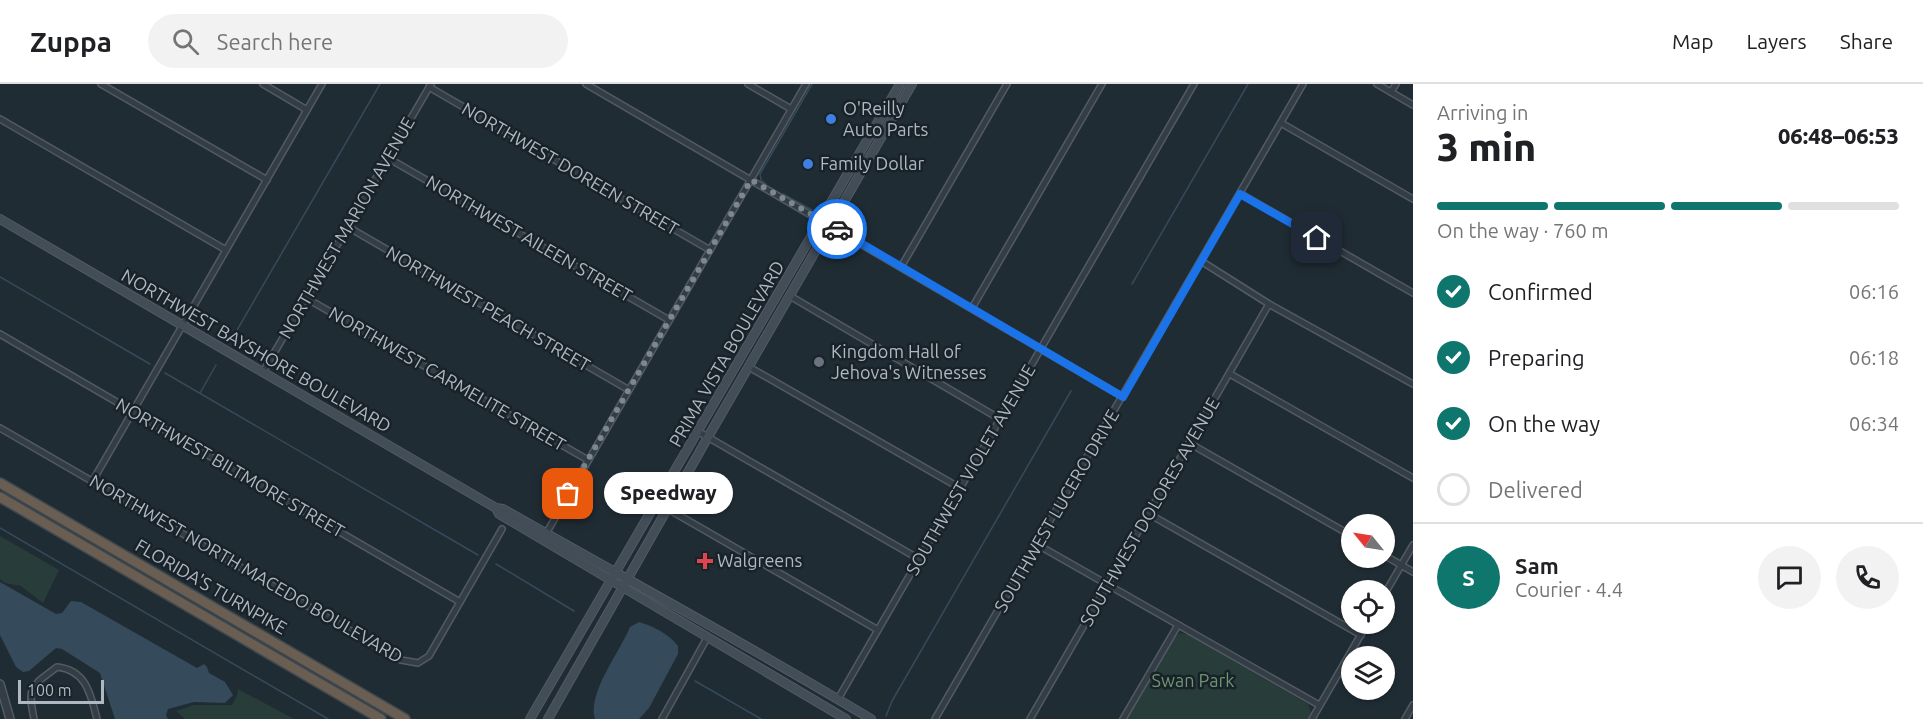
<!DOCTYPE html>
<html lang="en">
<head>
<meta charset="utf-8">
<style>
	:root { --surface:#fff; --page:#f2f2f2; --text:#202124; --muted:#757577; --line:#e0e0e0; --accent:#0f766e }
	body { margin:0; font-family:Ubuntu,sans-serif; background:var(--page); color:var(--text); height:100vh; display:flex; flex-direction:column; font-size:22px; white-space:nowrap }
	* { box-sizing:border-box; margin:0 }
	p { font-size:20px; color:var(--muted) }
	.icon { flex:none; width:33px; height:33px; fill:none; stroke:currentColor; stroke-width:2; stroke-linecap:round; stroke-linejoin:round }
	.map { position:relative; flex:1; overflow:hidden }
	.sheet { display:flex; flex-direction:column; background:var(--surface); width:510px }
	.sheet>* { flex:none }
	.needle { width:39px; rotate:300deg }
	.tools { position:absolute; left:1341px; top:430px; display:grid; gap:12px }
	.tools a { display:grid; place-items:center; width:54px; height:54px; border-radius:50%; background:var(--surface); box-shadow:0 2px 4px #0004; font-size:30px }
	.scale { position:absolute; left:18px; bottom:15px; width:86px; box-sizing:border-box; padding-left:6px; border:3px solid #aeb8c2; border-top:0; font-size:16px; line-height:21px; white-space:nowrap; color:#aeb8c2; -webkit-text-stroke:4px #192229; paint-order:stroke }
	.pin { position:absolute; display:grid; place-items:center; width:51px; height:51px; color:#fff; margin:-26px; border-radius:12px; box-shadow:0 3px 9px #0006 }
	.courier { position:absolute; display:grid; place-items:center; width:60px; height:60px; margin:-30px; border:4px solid #1a73e8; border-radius:50%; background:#fff; color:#222; box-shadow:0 2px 8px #0007 }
	.bubble { position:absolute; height:42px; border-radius:21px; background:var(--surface); box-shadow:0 2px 4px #0004; font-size:20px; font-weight:800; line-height:42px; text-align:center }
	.overview em { font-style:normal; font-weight:800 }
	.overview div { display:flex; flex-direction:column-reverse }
	.overview { display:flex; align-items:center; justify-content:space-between; height:102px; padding:0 24px }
	h1 { font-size:39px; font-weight:800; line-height:45px }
	.bar { display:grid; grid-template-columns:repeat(4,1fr); gap:9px 6px; align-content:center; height:72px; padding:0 24px }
	.bar i { height:8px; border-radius:4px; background:var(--line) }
	.bar .on { background:var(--accent) }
	.bar p { grid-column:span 4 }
	.line { display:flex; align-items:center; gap:15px; padding:0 24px; border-top:2px solid var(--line) }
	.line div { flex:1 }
	.round { display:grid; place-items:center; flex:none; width:63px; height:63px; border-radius:32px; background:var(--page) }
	ol { padding:0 24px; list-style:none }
	li { display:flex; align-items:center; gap:18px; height:66px }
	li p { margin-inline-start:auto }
	li .icon { padding:6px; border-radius:50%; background:var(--accent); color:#fff; stroke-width:4 }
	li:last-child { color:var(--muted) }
	li i { width:33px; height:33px; border:3px solid var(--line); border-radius:50% }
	header { display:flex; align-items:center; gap:36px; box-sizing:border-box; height:84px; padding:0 30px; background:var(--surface); border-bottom:2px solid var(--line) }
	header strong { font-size:28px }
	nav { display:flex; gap:33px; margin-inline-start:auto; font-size:21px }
	.search { width:420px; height:54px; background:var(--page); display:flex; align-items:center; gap:15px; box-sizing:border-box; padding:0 21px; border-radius:33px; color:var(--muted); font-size:22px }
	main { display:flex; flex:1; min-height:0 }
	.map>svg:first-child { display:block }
</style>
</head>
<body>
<header>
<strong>Zuppa</strong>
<div class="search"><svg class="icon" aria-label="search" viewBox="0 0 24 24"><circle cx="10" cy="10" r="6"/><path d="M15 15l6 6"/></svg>Search here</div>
<nav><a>Map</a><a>Layers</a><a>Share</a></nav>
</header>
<main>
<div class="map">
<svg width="1413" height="635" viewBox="0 0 1413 635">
	<rect width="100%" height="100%" fill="#202c34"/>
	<g fill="#283c39">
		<path d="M 0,452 L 59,486 L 43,519 L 21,502 L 5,499 L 0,495 Z"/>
		<path d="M 1180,549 L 1189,551 L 1308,620 L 1311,628 L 1308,635 L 1126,635 L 1175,552 Z"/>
		<path d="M 238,605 L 294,635 L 185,635 L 176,627 L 194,621 L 232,621 L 237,612 Z"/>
	</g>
	<g fill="#354a5a">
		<path d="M 0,498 L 56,530 L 62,529 L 71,517 L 81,518 L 197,584 L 204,580 L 207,583 L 209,589 L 225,598 L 233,611 L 225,619 L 194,618 L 168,625 L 166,631 L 168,635 L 115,635 L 100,589 L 62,565 L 56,564 L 29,587 L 23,588 L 16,583 L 0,551 Z"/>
		<path d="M 639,538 C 653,542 669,550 678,562 L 678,570 L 649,624 L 639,635 L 595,635 C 587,609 620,568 630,543 Z"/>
	</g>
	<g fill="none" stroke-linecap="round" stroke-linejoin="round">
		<g stroke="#354a5a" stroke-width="1.5">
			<path d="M 766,100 L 761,96 L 760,90 L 812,0"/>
			<path d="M 783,110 L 812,126"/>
			<path d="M 0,193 L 150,280"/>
			<path d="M 1132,200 L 1248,0"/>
			<path d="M 233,253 L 380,0"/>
			<path d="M 165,289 L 478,471"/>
			<path d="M 200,309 L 216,281"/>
			<path d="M 0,444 L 328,635"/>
			<path d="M 496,480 L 574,527"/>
			<path d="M 695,597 L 761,635"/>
			<path d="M 886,632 L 892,617 L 1071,307"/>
		</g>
		<g stroke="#515b63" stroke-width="8">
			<g id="minor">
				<path d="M 101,0 L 267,96"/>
				<path d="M 263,0 L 307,26"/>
				<path d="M 586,0 L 1123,313"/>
				<path d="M 748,0 L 791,25"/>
				<path d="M 1377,0 L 1413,21"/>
				<path d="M 429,3 L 710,166"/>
				<path d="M 1391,8 L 1396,0"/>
				<path d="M 0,35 L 226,166"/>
				<path d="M 1281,39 L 1413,115"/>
				<path d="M 388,74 L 669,236"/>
				<path d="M 1241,110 L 1413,209"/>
				<path d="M 348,143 L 629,306"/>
				<path d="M 1201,177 L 1269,220 L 1413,300"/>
				<path d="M 901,183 L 1007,0"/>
				<path d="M 790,212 L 1000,335"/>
				<path d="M 306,214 L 588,376"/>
				<path d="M 972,224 L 1102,0"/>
				<path d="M 0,250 L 460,518"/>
				<path d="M 749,283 L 960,404"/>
				<path d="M 263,288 L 431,0"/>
				<path d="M 1230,290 L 1413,394"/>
				<path d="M 0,344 L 401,576 L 418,579 L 429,572 L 502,445"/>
				<path d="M 699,348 L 919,475"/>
				<path d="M 1189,359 L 1352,452"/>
				<path d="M 92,398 L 322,0"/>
				<path d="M 668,425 L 878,546"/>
				<path d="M 1149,430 L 1361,551"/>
				<path d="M 547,448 L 806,0"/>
				<path d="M 1038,461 L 1319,621"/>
				<path d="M 1384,471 L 1413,488"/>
				<path d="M 1384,511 L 1413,461"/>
				<path d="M 838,615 L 1194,0"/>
				<path d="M 34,635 C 27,601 31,603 57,583 C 87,586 91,612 97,635"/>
				<path d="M 662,635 L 707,554"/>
				<path d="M 935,635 L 1303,0"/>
				<path d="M 1030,635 L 1269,220"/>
				<path d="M 1123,635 L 1178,541"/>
				<path d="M 1312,635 L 1367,540"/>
				<path d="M 1405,635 L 1413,621"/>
			</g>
		</g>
		<g stroke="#515b63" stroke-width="10">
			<path id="tertiary" d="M 0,600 L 10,635"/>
		</g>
		<g stroke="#515b63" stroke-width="10">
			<g id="secondary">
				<path d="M 0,135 L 496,424 L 503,425 C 626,495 750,562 871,635"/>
				<path d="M 496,424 L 499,430 L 846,635"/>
				<path d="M 530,635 L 900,0"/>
				<path d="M 548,635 L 708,353 L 912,0"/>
			</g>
		</g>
		<g stroke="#3e484f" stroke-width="12">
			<g id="motorway">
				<path d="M 0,399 L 405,635"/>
				<path d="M 0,413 L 381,635"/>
			</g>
		</g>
		<use href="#minor" stroke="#343d45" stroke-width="5"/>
		<use href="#tertiary" stroke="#343d45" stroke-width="7"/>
		<use href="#secondary" stroke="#424d58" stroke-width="8"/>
		<use href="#motorway" stroke="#6a5d51" stroke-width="9"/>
	</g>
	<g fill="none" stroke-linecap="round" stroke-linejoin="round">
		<path stroke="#7c8790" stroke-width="6" stroke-dasharray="0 10.8" d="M 568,410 L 751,96 L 837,145"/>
		<path stroke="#1a73e8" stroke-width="8" d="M 837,145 L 1123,313 L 1240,110 L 1317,154"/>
	</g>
	<g fill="#3f7fe0" stroke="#192229" stroke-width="2">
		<circle cx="831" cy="35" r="6"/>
		<circle cx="808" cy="80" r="6"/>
	</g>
	<circle fill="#6b7280" stroke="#192229" stroke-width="2" cx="819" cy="278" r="6"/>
	<path fill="#e0444e" stroke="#192229" stroke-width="2" d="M702 468h6v6h6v6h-6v6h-6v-6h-6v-6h6z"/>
	<g text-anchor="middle" stroke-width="5" stroke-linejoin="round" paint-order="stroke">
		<g font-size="18" fill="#aeb8c2" stroke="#192229" text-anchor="start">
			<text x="843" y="31">O'Reilly<tspan x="843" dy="21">Auto Parts</tspan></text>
			<text x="820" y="86">Family Dollar</text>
			<text x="831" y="274">Kingdom Hall of<tspan x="831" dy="21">Jehova's Witnesses</tspan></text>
			<text x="717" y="483">Walgreens</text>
		</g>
		<g font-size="18" fill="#aeb8c2" stroke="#192229">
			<text transform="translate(570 85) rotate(30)" y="6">NORTHWEST DOREEN STREET</text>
			<text transform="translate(347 144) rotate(-60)" y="6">NORTHWEST MARION AVENUE</text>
			<text transform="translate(529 155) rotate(30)" y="6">NORTHWEST AILEEN STREET</text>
			<text transform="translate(488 225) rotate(30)" y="6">NORTHWEST PEACH STREET</text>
			<text transform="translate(256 267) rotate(30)" y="6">NORTHWEST BAYSHORE BOULEVARD</text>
			<text transform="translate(727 270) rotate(-60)" y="6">PRIMA VISTA BOULEVARD</text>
			<text transform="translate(447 295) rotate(30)" y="6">NORTHWEST CARMELITE STREET</text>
			<text transform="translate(230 384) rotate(30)" y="6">NORTHWEST BILTMORE STREET</text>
			<text transform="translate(971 386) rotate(-60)" y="6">SOUTHWEST VIOLET AVENUE</text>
			<text transform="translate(1057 427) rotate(-60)" y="6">SOUTHWEST LUCERO DRIVE</text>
			<text transform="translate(1150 428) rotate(-60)" y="6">SOUTHWEST DOLORES AVENUE</text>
			<text transform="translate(246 485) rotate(30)" y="6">NORTHWEST NORTH MACEDO BOULEVARD</text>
			<text transform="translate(211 503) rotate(30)" y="6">FLORIDA'S TURNPIKE</text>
		</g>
		<g font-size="18" fill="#6f9672" stroke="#192229">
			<text x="1193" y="603">Swan Park</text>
		</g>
	</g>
</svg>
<div class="tools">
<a><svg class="needle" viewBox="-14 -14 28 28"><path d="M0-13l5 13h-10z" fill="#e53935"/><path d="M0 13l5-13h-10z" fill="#757577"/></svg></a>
<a><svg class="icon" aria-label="locate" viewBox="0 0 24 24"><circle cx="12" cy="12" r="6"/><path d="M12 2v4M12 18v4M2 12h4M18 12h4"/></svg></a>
<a><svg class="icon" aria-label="layers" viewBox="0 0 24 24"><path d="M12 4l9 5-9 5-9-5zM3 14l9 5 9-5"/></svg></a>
</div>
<div class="scale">100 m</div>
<div class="pin" style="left:568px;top:410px;background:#ea580c"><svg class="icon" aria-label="bag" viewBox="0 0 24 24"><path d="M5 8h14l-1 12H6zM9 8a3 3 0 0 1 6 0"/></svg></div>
<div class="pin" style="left:1317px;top:154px;background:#1f2937"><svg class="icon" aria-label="home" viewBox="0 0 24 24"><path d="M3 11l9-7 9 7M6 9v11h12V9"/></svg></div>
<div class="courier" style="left:837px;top:145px"><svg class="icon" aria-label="car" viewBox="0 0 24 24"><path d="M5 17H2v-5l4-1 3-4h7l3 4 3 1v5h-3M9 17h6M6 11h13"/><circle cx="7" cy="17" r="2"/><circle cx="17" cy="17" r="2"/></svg></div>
<div class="bubble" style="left:604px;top:388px;width:129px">Speedway</div>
</div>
<section class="sheet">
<div class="overview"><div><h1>3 min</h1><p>Arriving in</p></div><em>06:48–06:53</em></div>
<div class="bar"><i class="on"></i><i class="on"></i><i class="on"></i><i></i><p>On the way · 760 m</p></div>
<ol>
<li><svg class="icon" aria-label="check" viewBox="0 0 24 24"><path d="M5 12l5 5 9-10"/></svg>Confirmed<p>06:16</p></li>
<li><svg class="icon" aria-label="check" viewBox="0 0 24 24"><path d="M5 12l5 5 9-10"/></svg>Preparing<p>06:18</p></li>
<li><svg class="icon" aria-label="check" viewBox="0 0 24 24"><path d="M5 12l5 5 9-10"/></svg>On the way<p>06:34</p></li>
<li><i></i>Delivered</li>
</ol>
<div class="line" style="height:108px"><b class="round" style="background:var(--accent);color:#fff">S</b><div><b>Sam</b><p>Courier · 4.4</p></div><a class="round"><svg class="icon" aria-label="chat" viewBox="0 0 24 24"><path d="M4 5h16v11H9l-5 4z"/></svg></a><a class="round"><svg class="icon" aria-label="phone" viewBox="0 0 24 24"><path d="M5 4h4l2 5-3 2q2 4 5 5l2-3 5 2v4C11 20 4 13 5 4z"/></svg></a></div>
</section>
</main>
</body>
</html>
